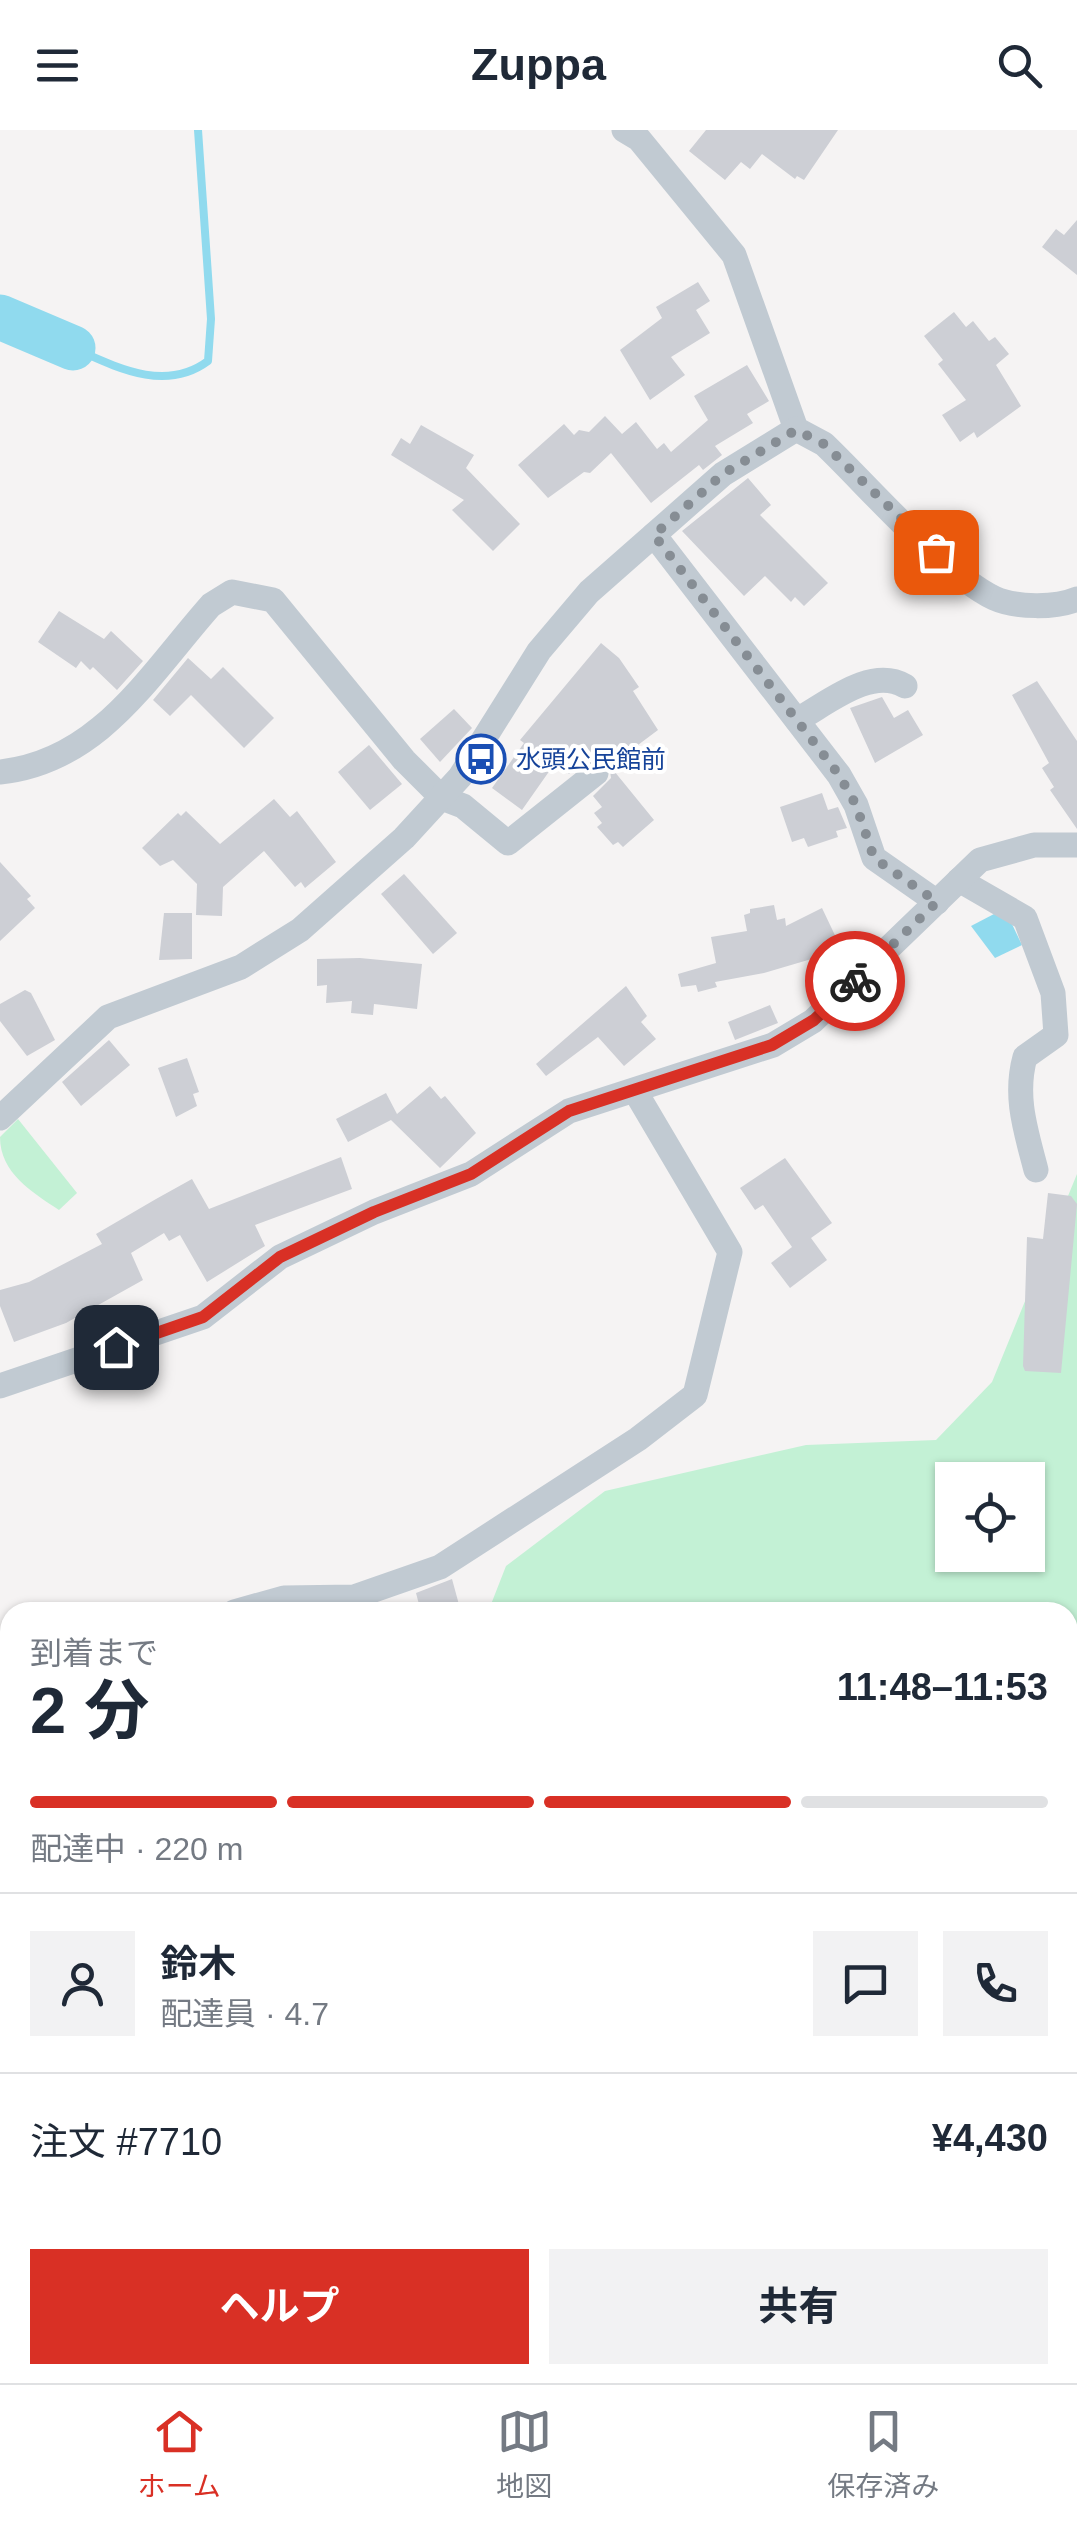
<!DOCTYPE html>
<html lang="ja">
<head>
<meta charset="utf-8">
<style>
	:root { --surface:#fff; --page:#f2f2f3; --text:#1f2937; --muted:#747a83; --line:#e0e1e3; --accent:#d93025 }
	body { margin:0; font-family:Arial,"Noto Sans JP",sans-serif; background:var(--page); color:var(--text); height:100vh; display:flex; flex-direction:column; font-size:38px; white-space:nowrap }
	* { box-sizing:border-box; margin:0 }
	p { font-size:32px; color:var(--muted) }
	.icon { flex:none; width:55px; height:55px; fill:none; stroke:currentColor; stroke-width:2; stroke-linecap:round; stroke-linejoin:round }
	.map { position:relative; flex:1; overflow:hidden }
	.details { position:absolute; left:0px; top:1472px; width:1078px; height:782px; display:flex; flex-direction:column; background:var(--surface); border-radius:30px 30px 0 0; box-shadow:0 2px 8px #0004 }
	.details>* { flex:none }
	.fabs { position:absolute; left:935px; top:1332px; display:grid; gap:20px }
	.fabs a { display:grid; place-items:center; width:110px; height:110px; border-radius:0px; background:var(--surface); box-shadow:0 2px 8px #0004; font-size:50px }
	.pin { position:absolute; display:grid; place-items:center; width:85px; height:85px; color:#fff; margin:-42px; border-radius:20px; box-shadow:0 5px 15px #0006 }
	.courier { position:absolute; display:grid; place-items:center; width:100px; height:100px; margin:-50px; border:8px solid #d93025; border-radius:50%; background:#fff; color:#222; box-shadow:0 2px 12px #0007 }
	.headline em { font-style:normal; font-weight:700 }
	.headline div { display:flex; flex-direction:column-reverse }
	.headline { display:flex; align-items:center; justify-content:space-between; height:170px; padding:0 30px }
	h1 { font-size:65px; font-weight:700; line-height:75px }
	.bar { display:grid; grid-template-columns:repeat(4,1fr); gap:15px 10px; align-content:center; height:120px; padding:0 30px }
	.bar i { height:12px; border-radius:8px; background:var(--line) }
	.bar .selected { background:var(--accent) }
	.bar p { grid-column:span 4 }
	.line { display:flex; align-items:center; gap:25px; padding:0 30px; border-top:2px solid var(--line) }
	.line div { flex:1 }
	.round { display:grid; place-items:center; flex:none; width:105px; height:105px; border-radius:0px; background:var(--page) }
	.button { display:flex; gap:20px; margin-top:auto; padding:20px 30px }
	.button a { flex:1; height:115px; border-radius:0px; background:var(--accent); color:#fff; font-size:40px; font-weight:700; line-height:115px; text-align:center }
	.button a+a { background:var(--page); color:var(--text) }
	header { display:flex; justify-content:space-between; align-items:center; height:130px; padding:0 30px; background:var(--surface); font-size:45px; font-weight:700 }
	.tab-bar { display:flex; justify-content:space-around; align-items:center; height:140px; border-top:2px solid var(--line); background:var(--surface); font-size:28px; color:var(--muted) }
	.tab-bar a { display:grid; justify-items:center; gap:5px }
	.tab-bar .selected { color:var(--accent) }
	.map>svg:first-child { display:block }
</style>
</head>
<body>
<header><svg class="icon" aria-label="menu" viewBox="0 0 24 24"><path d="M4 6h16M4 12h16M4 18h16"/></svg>Zuppa<svg class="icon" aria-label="search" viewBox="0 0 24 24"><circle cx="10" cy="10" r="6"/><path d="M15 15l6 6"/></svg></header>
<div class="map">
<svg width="1077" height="2253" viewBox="0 0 1077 2253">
	<rect width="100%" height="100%" fill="#f5f3f3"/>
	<g fill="#c3f1d5" fill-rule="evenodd">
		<path d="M 18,989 L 77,1063 L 59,1080 C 32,1062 0,1043 0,1007 Z"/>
		<path d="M 1077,1044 L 1077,1499 L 1068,1500 L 1068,1482 L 488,1482 L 506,1436 L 605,1361 L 806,1315 L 936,1310 L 992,1252 ZM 952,1350 L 1028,1350 L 1028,1425 L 952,1425 Z"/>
		<path d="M 1068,1647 L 1077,1647 L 1077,1893 L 1068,1892 Z"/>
		<path d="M 1068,2084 L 1077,2088 L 1077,2253 L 225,2253 L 234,2245 L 1068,2245 Z"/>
		<path d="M 0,2130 L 10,2137 L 10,2245 L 104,2245 L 98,2253 L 0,2253 Z"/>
	</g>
	<path fill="#90daee" d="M 994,784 L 1011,792 L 1022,815 L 995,828 L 971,796 Z"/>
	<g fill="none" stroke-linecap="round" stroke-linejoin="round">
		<path stroke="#90daee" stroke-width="8" d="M 73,218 C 116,237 165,263 208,231 L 211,189 L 198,0"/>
		<path stroke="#90daee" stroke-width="45" d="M 0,187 L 73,218"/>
	</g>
	<g fill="#cdcfd5">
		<path d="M 706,0 L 838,0 L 804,50 L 797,46 L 795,49 L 762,24 L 750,39 L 741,32 L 725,50 L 689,21 Z"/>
		<path d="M 1077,90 L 1077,145 L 1042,117 L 1056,99 L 1064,105 Z"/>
		<path d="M 698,152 L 710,171 L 696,180 L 710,203 L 671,227 L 685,245 L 650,270 L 620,220 L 662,188 L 656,177 Z"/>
		<path d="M 954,182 L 966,197 L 973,191 L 989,211 L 995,207 L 1009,224 L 996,235 L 1021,276 L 977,308 L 974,302 L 960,312 L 942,285 L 966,270 L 938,234 L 943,230 L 924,206 Z"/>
		<path d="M 747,235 L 769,271 L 747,284 L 753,293 L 715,316 L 722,325 L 703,340 L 699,335 L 651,373 L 611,323 L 590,343 L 584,342 L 548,368 L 518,335 L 564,294 L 574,305 L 579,300 L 589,302 L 605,286 L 622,304 L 636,292 L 657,319 L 664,313 L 671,322 L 708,290 L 694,266 Z"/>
		<path d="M 421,295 L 474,325 L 466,338 L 520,394 L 493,421 L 452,380 L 464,370 L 391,325 L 401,308 L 410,314 Z"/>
		<path d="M 748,348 L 771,375 L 760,385 L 828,453 L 804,476 L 795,467 L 791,472 L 765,446 L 744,466 L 682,401 Z"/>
		<path d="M 59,481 L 104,509 L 111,501 L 143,531 L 117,560 L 93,537 L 90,540 L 81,531 L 76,538 L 38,512 Z"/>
		<path d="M 601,513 L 619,528 L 639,557 L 633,561 L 658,600 L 610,636 L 654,690 L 623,717 L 618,712 L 613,715 L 597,697 L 602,693 L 594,683 L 602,677 L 593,666 L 611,648 L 609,634 L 603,628 L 587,630 L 569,644 L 555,633 L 522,680 L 492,658 L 524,613 L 520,610 Z"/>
		<path d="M 188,528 L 211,549 L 223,537 L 274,588 L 244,618 L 191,565 L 170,586 L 153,570 Z"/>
		<path d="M 1037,551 L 1077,611 L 1077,699 L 1050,660 L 1054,657 L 1042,638 L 1049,633 L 1012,565 Z"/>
		<path d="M 882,567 L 894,588 L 908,580 L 923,605 L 875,633 L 850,578 Z"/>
		<path d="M 454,579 L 472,598 L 440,632 L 420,609 Z"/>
		<path d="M 369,615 L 402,654 L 370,680 L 338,642 Z"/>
		<path d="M 822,663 L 828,680 L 838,677 L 847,698 L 836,701 L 838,707 L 808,717 L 804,708 L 792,712 L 780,677 Z"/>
		<path d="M 274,669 L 290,687 L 297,681 L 336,732 L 305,758 L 301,752 L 295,757 L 264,721 L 223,757 L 222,786 L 196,785 L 197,754 L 173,730 L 160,736 L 142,718 L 178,683 L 181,686 L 186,681 L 220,714 Z"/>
		<path d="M 0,732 L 31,766 L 27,769 L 35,778 L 0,811 Z"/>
		<path d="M 404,744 L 457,803 L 433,824 L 381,764 Z"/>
		<path d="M 774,775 L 777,790 L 785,788 L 786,796 L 822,778 L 842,820 L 764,843 L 715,852 L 717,857 L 698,862 L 696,855 L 681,857 L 678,844 L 716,833 L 711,807 L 747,801 L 744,785 L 750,783 L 750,779 Z"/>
		<path d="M 164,783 L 192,783 L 192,829 L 159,830 Z"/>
		<path d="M 360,828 L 422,834 L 417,879 L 374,874 L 373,885 L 351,883 L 352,871 L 326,873 L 327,855 L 317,856 L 317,829 Z"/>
		<path d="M 626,856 L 647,886 L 641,892 L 656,909 L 624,936 L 598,907 L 546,946 L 536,934 Z"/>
		<path d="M 25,860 L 31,863 L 55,910 L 27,926 L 0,891 L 0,874 Z"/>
		<path d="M 770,875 L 778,893 L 735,910 L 728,892 Z"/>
		<path d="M 109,910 L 130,935 L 81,976 L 62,952 Z"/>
		<path d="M 187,928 L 199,962 L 193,964 L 197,976 L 176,987 L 158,938 Z"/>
		<path d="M 430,956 L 441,969 L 445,966 L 476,1003 L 440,1038 L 391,990 L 348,1012 L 336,989 L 386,963 L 397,984 Z"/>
		<path d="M 341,1027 L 352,1059 L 255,1095 L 265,1116 L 207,1152 L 180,1105 L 169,1111 L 164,1103 L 131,1123 L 143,1150 L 66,1193 L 14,1212 L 0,1176 L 0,1160 L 29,1152 L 102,1114 L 96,1104 L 156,1069 L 192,1049 L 209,1079 Z"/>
		<path d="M 785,1028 L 832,1093 L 811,1108 L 827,1130 L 790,1158 L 771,1133 L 792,1117 L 763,1075 L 755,1080 L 740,1058 Z"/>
		<path d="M 1048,1063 L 1071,1066 L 1077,1074 L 1061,1243 L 1025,1241 L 1023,1236 L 1027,1107 L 1043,1109 Z"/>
		<path d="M 452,1449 L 461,1482 L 421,1482 L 416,1463 Z"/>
	</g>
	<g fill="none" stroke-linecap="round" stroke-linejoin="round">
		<g stroke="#c1cad2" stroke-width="25">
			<path d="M 624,0 L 639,9 L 734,125 L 796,299 L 824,314 C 867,355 944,444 994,468 C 1016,478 1056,478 1077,469"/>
			<path d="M 654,405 L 839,645 L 856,675 L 874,728 L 937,772"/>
			<path d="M 797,590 C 828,573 871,536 905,556"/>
			<path d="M 0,642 C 99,632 149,545 211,475 L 232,462 L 273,470 L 404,630 L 442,668 L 463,676 L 508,713 L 596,643"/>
			<path d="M 959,750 L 1025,788 L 1053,863 L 1056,905 L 1025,927 C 1014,967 1026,1001 1036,1040"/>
			<path d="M 0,988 L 108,887 L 241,837 L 300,800 L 404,708 L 460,647 L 539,521 L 589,462 L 723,344 L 796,299"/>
			<path d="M 0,1256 L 203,1187 L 280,1127 L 374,1082 L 471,1044 L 569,981 L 773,915 L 813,891 L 980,730 L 1034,715 L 1077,715"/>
			<path d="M 234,1482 L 284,1468 L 354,1467 L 440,1437 L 638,1309 L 695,1265 L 730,1122 L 635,961"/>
			<path d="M 0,1561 L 10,1556"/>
			<path d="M 0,1833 L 10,1842"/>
			<path d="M 0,2017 L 10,2007"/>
		</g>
	</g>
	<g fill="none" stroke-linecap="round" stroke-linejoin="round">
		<path stroke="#868d94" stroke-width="10" stroke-dasharray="0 18" d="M 855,851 L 937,772 L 874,728 L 856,675 L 839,645 L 654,405 L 723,344 L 796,300 L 824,314 L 936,422"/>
		<path stroke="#d93025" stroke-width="12" d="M 116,1217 L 203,1187 L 280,1127 L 374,1082 L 471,1044 L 569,981 L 772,915 L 814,890 L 855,851"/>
	</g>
	<defs>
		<g id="bus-ring" transform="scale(2.5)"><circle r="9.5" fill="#fff" stroke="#1a4fb4" stroke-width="1.5"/><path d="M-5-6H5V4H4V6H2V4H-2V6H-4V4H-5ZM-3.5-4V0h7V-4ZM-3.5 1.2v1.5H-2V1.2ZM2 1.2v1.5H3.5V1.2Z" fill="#1a4fb4"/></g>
	</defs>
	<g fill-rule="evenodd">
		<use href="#bus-ring" x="481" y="629"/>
	</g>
	<g text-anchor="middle" stroke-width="8" stroke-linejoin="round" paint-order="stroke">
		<g font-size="25" fill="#164399" stroke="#fff" text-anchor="start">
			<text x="516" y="638">水頭公民館前</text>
		</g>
	</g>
</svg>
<div class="fabs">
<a><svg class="icon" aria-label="locate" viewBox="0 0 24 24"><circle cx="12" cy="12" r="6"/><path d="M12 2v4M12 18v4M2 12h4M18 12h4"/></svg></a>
</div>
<div class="pin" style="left:936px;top:422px;background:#ea580c"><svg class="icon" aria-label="bag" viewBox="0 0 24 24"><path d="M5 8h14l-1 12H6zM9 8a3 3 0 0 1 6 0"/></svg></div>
<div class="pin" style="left:116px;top:1217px;background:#1f2937"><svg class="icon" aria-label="home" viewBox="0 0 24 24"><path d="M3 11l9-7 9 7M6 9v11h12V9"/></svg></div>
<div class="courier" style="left:855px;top:851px"><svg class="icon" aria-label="bike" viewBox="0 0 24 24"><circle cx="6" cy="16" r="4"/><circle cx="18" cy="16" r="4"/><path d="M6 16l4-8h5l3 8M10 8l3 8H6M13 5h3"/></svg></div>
<section class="details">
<div class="headline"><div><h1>2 分</h1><p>到着まで</p></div><em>11:48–11:53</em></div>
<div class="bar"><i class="selected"></i><i class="selected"></i><i class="selected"></i><i></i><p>配達中 · 220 m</p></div>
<div class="line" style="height:180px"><a class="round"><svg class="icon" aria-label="person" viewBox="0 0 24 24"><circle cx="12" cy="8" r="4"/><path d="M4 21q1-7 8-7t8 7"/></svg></a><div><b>鈴木</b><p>配達員 · 4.7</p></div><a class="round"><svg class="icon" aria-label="chat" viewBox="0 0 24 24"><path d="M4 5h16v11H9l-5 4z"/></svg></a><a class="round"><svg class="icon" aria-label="phone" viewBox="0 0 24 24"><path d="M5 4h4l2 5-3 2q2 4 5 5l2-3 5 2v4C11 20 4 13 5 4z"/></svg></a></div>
<div class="line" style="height:130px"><div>注文 #7710</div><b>¥4,430</b></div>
<div class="button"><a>ヘルプ</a><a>共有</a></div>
</section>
</div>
<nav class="tab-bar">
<a class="selected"><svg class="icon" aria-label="home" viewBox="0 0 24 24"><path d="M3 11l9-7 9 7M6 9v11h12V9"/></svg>ホーム</a>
<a><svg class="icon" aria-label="map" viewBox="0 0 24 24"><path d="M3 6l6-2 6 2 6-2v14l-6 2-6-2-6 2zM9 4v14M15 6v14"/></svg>地図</a>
<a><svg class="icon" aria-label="saved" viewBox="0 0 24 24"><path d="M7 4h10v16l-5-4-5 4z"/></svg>保存済み</a>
</nav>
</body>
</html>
